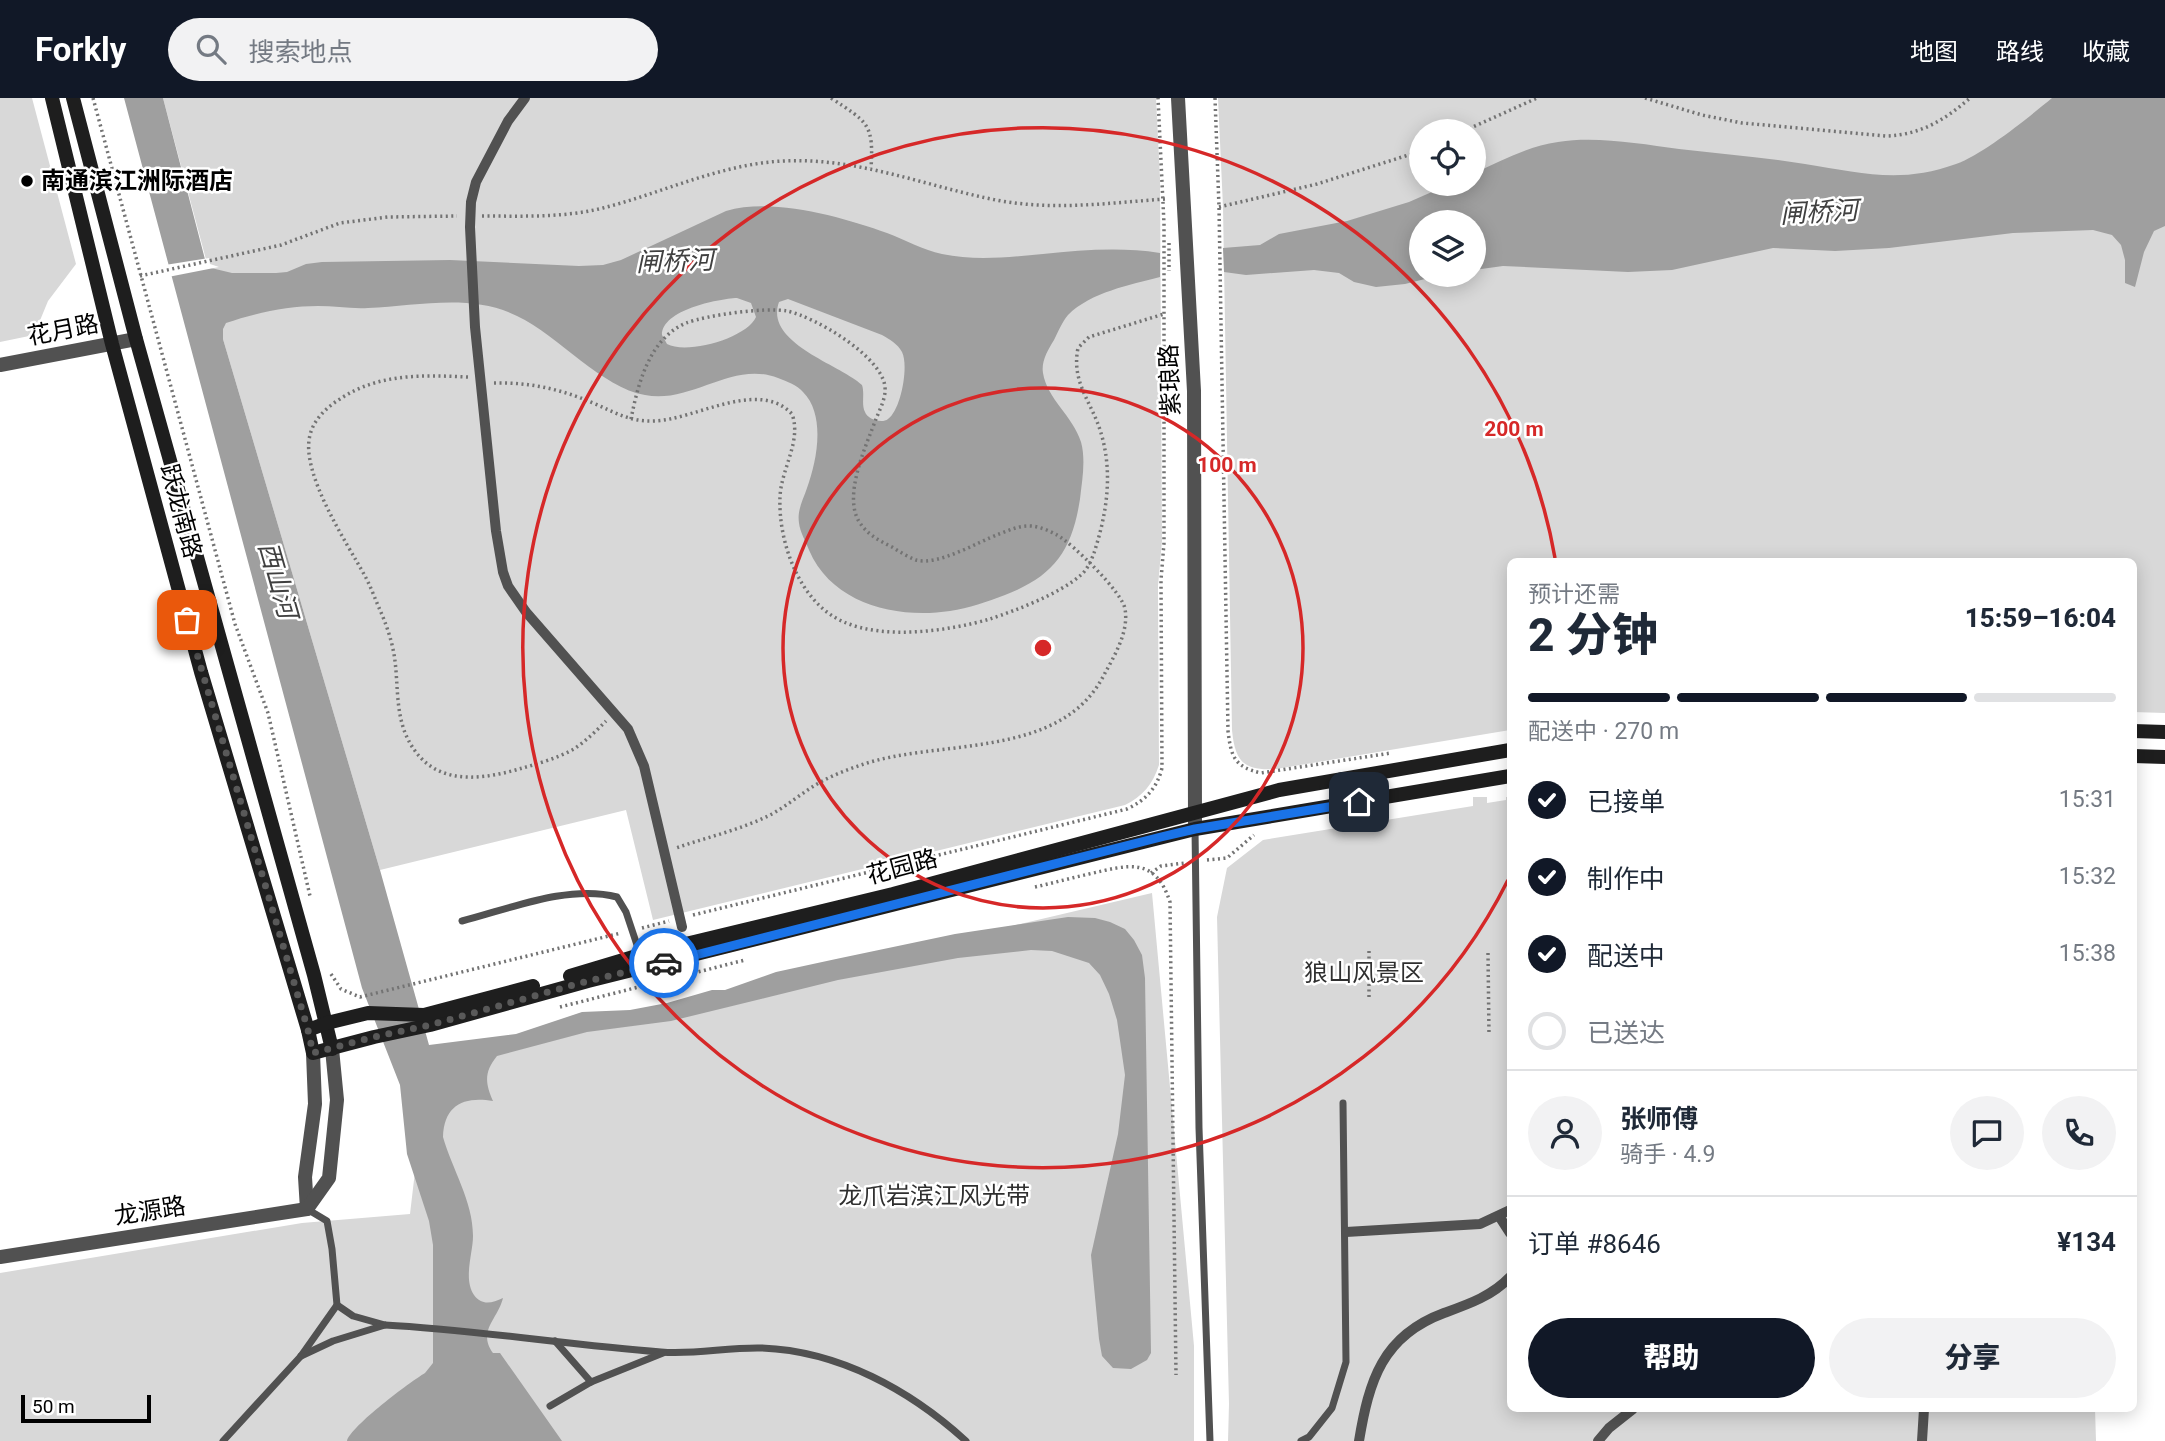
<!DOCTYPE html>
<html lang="zh">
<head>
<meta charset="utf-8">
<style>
	:root { --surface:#fff; --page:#f2f2f3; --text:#1f2937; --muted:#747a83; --line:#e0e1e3; --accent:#111827 }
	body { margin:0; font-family:Roboto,"Noto Sans SC",sans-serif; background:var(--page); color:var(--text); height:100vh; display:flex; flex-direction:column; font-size:26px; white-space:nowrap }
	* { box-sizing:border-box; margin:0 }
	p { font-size:23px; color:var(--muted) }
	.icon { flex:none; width:38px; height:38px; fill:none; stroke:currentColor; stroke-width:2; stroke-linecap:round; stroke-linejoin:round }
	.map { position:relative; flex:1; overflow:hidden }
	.panel { position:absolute; left:1507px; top:460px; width:630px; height:854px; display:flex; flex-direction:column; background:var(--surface); border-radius:10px; box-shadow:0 4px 18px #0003 }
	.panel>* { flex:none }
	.tools { position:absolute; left:1409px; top:21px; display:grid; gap:14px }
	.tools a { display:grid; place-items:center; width:77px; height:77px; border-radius:50%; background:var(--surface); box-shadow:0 4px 18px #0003; font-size:35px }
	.scale { position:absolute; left:21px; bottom:18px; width:130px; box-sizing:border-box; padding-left:7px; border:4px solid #000; border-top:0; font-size:19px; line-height:24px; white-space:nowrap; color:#000; -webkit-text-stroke:5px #fff; paint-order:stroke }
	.pin { position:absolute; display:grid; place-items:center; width:60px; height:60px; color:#fff; margin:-30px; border-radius:14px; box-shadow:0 4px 10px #0006 }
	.courier { position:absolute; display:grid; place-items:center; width:70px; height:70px; margin:-35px; border:5px solid #1a73e8; border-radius:50%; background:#fff; color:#222; box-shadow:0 2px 9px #0007 }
	.overview em { font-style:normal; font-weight:800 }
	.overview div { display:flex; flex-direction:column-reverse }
	.overview { display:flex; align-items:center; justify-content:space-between; height:119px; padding:0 21px }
	h1 { font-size:46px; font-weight:800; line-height:52px }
	.bar { display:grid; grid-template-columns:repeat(4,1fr); gap:10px 7px; align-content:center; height:84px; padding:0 21px }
	.bar i { height:9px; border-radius:5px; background:var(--line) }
	.bar .selected { background:var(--accent) }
	.bar p { grid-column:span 4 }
	.line { display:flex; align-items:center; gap:18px; padding:0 21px; border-top:2px solid var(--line) }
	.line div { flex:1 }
	.round { display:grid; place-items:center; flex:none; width:74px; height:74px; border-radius:37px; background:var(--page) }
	ol { padding:0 21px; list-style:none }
	li { display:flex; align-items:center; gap:21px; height:77px }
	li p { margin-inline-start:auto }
	li .icon { padding:7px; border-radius:50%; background:var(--accent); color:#fff; stroke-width:4 }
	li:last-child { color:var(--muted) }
	li i { width:38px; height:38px; border:4px solid var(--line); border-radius:50% }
	.action { display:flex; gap:14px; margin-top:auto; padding:14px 21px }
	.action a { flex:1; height:80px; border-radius:42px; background:var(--accent); color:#fff; font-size:28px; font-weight:800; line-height:80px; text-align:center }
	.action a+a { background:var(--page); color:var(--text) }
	header { display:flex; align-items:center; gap:42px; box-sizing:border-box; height:98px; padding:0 35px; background:var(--accent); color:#fff }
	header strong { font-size:33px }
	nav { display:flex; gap:38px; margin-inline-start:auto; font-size:24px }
	.search { width:490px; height:63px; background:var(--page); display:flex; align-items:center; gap:18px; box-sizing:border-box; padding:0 24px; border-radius:38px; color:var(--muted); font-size:26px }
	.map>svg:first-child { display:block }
</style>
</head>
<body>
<header>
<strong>Forkly</strong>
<div class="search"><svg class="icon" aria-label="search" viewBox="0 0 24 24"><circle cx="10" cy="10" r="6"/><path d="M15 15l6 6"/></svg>搜索地点</div>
<nav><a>地图</a><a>路线</a><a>收藏</a></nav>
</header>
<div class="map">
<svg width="2165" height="1343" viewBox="0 0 2165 1343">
	<rect width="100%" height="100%" fill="#fff"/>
	<g fill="#d8d8d8" fill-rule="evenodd">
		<path d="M 0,0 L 32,0 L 76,166 L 48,203 L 34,237 L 0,244 Z"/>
		<path d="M 163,0 L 1156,0 L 1160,81 L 1162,443 L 1158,488 L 1159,667 C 1153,686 1142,699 1125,707 L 653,822 L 626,712 L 380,772 L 223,241 L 208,169 Z"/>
		<path d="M 1218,0 L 2165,0 L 2165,615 L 2133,614 L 2133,464 L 1510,464 L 1510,632 L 1276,671 C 1244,673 1235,664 1232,632 L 1223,109 ZM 1421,33 L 1474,33 L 1474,86 L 1421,86 ZM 1421,124 L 1474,124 L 1474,177 L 1421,177 Z"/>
		<path d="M 1473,699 L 1487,699 L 1487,705 L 1506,702 L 1506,699 L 1510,699 L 1510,1311 L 2095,1311 L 2096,1343 L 1228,1343 L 1229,1306 L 1217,819 L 1227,770 L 1263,742 L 1473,708 Z"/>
		<path d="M 1152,795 L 1194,1248 L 1194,1343 L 0,1343 L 0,1175 L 302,1125 L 410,1116 L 422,1014 L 419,976 L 781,882 Z"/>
	</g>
	<g fill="#9f9f9f" fill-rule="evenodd">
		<path d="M 124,0 L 163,0 L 207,169 L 232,175 L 276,175 L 287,174 L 306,166 L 322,164 L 450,162 L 579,168 L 603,167 L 621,162 L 726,113 C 773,99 842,119 887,135 C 906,142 923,152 942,156 C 975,163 1010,159 1043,156 C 1083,152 1121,149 1160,155 L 1160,179 C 1130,187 1091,194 1068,217 C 1062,224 1058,234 1054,242 C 1048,252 1041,263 1043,275 C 1047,301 1073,318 1081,344 C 1086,362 1082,383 1080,401 C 1072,453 1054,478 1005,497 C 987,504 969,510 950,513 C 896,521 832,506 809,452 C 806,444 800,434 799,425 C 797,412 803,402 807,390 C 817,363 826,317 803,294 C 797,287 786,283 778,280 C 732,262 692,306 645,297 C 602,290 559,238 517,218 C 472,195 417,208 368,210 C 351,211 335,208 318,208 C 288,208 255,215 226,225 L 223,231 L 223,241 L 380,772 L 429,947 L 516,936 L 582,914 L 630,912 L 667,905 L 712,892 L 725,892 L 776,874 L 836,861 L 955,836 L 1068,819 L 1095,820 L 1110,824 L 1125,831 L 1134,842 L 1142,857 L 1145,880 L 1151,1255 L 1147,1262 L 1131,1271 L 1113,1270 L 1102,1258 L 1099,1241 L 1091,1157 L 1118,1036 L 1125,977 L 1117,922 L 1109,896 L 1100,877 L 1089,865 L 1052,853 L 1031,852 L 958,860 L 838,882 L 671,923 L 587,934 L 497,958 C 484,974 485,985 493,1003 C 464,998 444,1007 443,1039 C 452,1071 473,1103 473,1138 C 473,1155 463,1181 474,1197 C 482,1208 492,1205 503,1200 C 498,1221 477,1233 493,1255 L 500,1255 L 562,1343 L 347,1343 C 351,1328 410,1284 425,1275 L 433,1265 L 433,1147 L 429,1123 L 407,1056 L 400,987 L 362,890 ZM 737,200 L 751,205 L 756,219 C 747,240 687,257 667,246 L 662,237 C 662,212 717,201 737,200 ZM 788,201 L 882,237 C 889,241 898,246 902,254 C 909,268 901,312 888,321 C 882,326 867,321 865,314 C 861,306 865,296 862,287 C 839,266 764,245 779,204 Z"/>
		<path d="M 2052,0 L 2165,0 L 2165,128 L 2154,133 L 2144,154 L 2135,189 L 2125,185 L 2125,162 L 2121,147 L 2112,137 L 2093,132 L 2013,135 L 1889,150 L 1835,153 L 1773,150 L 1672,172 L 1628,174 L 1503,168 L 1474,172 L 1474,124 L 1421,124 L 1421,177 L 1441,177 L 1405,186 L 1376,189 L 1354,184 L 1339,175 L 1314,172 L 1246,177 L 1224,174 L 1223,150 L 1260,147 L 1279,136 L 1347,123 L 1409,104 L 1450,86 L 1474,86 L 1474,75 C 1501,63 1528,48 1558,44 C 1597,38 1640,46 1679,51 C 1721,56 1763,59 1805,66 C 1861,75 1901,86 1956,66 C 1984,56 2029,19 2052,0 Z"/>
	</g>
	<path fill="#fff" d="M 209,160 L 210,166 L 219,169 L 168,179 L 165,167 Z"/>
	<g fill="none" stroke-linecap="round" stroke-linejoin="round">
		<g stroke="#737373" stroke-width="3.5" stroke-dasharray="2 3.5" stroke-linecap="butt">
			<path d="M 93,0 L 235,526 L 268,615 L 310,798"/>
			<path d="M 831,0 C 867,24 874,25 871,70"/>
			<path d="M 1215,0 L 1219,109 L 1228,633 C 1231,658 1234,669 1261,675 L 1391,655"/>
			<path d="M 1645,0 L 1702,17 L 1742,25 L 1886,38 C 1920,37 1945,22 1970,0"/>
			<path d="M 1464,33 L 1537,0"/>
			<path d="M 1219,109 L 1317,86 L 1421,53"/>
			<path d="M 482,118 C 523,118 563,120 603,110 C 662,95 721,66 783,63 C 857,59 925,88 996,102 C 1053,113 1108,105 1165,101"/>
			<path d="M 1169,145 L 1169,173"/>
			<path d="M 140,178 L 281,147 L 340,125 L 388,119 L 457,118"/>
			<path d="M 468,279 C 423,277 379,275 340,301 C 327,309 314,321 310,337 C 300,375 347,445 365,478 C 371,489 375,501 380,512 C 387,528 393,546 395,563 C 398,587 396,614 406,637 C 428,687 474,684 519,671 C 537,666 558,660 574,651 C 586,643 596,633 606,623"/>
			<path d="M 494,285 C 528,284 561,291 593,305 C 614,314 630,324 654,323 C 695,322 758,280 792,316 C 802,343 781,371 780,399 C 778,443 799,505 844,524 C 885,542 948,533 990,521 C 1017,512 1059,496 1081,477 C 1087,472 1091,463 1094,455 C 1107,415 1113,375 1101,335 C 1092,304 1071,285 1078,250 L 1089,239 L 1164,216"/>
			<path d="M 631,321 C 638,286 649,241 686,225 C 708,217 764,209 787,213 C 815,219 882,258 885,289 C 886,300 880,311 876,321 C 866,348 842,399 860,425 C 868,437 880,443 892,449 C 900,454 908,459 916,462 C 938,468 978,444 999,436 C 1010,432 1020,427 1032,428 C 1040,429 1050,433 1057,437 C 1073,446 1123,495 1125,511 C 1129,533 1115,557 1105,575 C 1062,663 938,640 861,667 C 846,672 831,678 817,686 C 802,695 788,707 772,716 C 743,731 708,739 676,750"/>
			<path d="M 1207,762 L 1227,760 L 1254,737"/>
			<path d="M 1151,775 L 1161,768 L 1185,765"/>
			<path d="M 1035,789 C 1053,785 1071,780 1089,776 C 1128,767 1155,758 1170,804 L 1176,1277"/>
			<path d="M 693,817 L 1127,711 C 1146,702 1157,690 1162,670 L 1161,482 L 1164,445 L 1164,126 L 1158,0"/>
			<path d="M 642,830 L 669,823"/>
			<path d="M 1488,855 L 1489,937"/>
			<path d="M 331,876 L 341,891 L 360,899 L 621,835"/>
			<path d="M 1369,899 L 1369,852"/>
			<path d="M 560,909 L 745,862"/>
		</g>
		<g stroke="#515151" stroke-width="7">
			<path d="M 1195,731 L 1199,1030 L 1210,1343"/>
			<path d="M 462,823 C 509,811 569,786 617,799 L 626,814 L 641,859"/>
			<path d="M 337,1207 L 353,1218 L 385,1227 C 477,1232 569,1247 661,1254 C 694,1257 728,1249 762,1250 C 839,1253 910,1292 966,1343"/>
			<path d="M 555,1243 L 591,1284"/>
			<path d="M 301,1258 L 333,1243 L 385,1227"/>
			<path d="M 550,1308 L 591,1284 L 663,1255"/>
			<path d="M 223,1343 L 301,1258 L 337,1207 L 332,1151 L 327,1123 L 307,1111"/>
			<path d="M 1301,1343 L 1309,1339 L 1332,1310 L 1346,1264 L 1343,1005"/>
		</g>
		<g stroke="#515151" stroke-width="10">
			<path d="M 525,0 L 508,23 L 476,84 L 471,104 L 470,129 L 475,229 L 496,433 L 503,474 L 508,488 L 526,514 L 628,631 L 644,668 L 682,829"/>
			<path d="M 1499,1118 L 1510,1135"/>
			<path d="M 1346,1134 L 1480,1126 L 1510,1112"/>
			<path d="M 1359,1343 C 1369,1283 1382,1238 1444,1215 C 1469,1206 1492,1198 1510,1179"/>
			<path d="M 1598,1343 L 1609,1330 L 1633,1311"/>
			<path d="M 1922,1343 L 1924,1311"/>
		</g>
		<g stroke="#515151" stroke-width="14">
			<path d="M 1178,0 L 1194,293 L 1195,726"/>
			<path d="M 0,267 L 136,241"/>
			<path d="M 307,1111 L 305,1079 L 315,1006 L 313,955"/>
			<path d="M 0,1159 L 307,1111 L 329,1080 L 337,1002 L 332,951"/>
		</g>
		<g stroke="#1e1e1e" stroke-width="14">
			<path d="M 52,0 L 112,246 L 201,574 L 308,932 L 313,955 L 374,939 L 430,927 L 588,883 L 1195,731 L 1510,678"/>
			<path d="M 73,0 L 136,241 L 314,877 L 332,951"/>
			<path d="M 2133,633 L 2165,634"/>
			<path d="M 2133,658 L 2165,659"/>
			<path d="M 570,878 L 640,857 L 893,796 L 1279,692 L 1510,652"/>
			<path d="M 308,932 L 327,925 L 368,915 L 424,917 L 533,888"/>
		</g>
	</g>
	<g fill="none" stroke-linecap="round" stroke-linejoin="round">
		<path stroke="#595959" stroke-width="7" stroke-dasharray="0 12.6" d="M 187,522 L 308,932 L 313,955 L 374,939 L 430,927 L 588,883 L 664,865"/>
		<path stroke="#1a73e8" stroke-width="9" d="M 664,865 L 1161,739 L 1195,731 L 1359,704"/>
	</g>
	<g fill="none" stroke="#d62828" stroke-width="3.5">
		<circle cx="1043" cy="550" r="260"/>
		<path d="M1508 782A520 520 0 1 1 1555 460"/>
	</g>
	<circle fill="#000" stroke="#fff" stroke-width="2.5" cx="27" cy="83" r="7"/>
	<g text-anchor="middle" stroke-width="5" stroke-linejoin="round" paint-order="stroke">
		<g font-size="24" font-weight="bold" fill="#000" stroke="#fff" text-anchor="start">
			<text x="41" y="91">南通滨江洲际酒店</text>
		</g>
		<g font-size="24" fill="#000" stroke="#fff">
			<text transform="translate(63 232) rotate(-11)" y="8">花月路</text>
			<text transform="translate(1170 282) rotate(-92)" y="8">紫琅路</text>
			<text transform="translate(181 413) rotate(75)" y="8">跃龙南路</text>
			<text transform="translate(902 769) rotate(-15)" y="8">花园路</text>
			<text transform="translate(150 1113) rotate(-9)" y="8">龙源路</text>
		</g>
		<g font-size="24" fill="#2f2f2f" stroke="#fff">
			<text x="1364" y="883">狼山风景区</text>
			<text x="934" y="1106">龙爪岩滨江风光带</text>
		</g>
		<g font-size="26" font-style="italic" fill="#404040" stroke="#fff">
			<text transform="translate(1819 114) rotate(-3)" y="9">闸桥河</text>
			<text transform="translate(675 163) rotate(-2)" y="9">闸桥河</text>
			<text transform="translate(278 482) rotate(74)" y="9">西山河</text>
		</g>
	</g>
	<circle cx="1043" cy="550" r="10" fill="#d62828" stroke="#fff" stroke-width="3.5"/>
	<g font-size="21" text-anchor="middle" font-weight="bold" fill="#d62828" stroke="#fff" stroke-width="5" stroke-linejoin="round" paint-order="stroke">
		<text x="1514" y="338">200 m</text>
		<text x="1227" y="374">100 m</text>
	</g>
</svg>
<div class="tools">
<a><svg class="icon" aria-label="locate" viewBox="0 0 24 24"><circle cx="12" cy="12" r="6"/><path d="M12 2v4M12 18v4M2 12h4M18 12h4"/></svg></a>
<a><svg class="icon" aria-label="layers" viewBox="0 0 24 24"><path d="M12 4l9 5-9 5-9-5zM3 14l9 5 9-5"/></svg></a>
</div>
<div class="scale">50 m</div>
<div class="pin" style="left:187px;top:522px;background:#ea580c"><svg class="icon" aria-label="bag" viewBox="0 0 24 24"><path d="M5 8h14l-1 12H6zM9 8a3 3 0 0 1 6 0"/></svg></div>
<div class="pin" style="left:1359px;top:704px;background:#1f2937"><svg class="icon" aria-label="home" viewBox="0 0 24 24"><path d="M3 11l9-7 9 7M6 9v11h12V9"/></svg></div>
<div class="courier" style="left:664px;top:865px"><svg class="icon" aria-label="car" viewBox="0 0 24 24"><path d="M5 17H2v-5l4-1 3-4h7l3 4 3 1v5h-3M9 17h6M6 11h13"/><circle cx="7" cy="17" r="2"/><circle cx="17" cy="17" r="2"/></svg></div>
<section class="panel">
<div class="overview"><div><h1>2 分钟</h1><p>预计还需</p></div><em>15:59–16:04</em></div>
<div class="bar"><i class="selected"></i><i class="selected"></i><i class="selected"></i><i></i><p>配送中 · 270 m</p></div>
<ol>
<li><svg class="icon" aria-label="check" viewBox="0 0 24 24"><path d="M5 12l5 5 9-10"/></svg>已接单<p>15:31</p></li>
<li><svg class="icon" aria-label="check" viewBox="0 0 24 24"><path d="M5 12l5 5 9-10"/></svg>制作中<p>15:32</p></li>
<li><svg class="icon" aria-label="check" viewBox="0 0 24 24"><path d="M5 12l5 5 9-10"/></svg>配送中<p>15:38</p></li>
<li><i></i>已送达</li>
</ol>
<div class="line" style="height:126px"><a class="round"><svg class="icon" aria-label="person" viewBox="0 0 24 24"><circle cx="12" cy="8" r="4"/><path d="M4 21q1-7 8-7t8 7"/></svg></a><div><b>张师傅</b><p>骑手 · 4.9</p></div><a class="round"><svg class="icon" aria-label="chat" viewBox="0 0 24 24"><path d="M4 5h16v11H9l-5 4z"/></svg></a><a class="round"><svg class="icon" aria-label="phone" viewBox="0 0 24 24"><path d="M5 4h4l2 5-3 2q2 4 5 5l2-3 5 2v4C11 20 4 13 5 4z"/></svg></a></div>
<div class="line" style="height:91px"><div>订单 #8646</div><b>¥134</b></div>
<div class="action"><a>帮助</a><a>分享</a></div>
</section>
</div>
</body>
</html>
